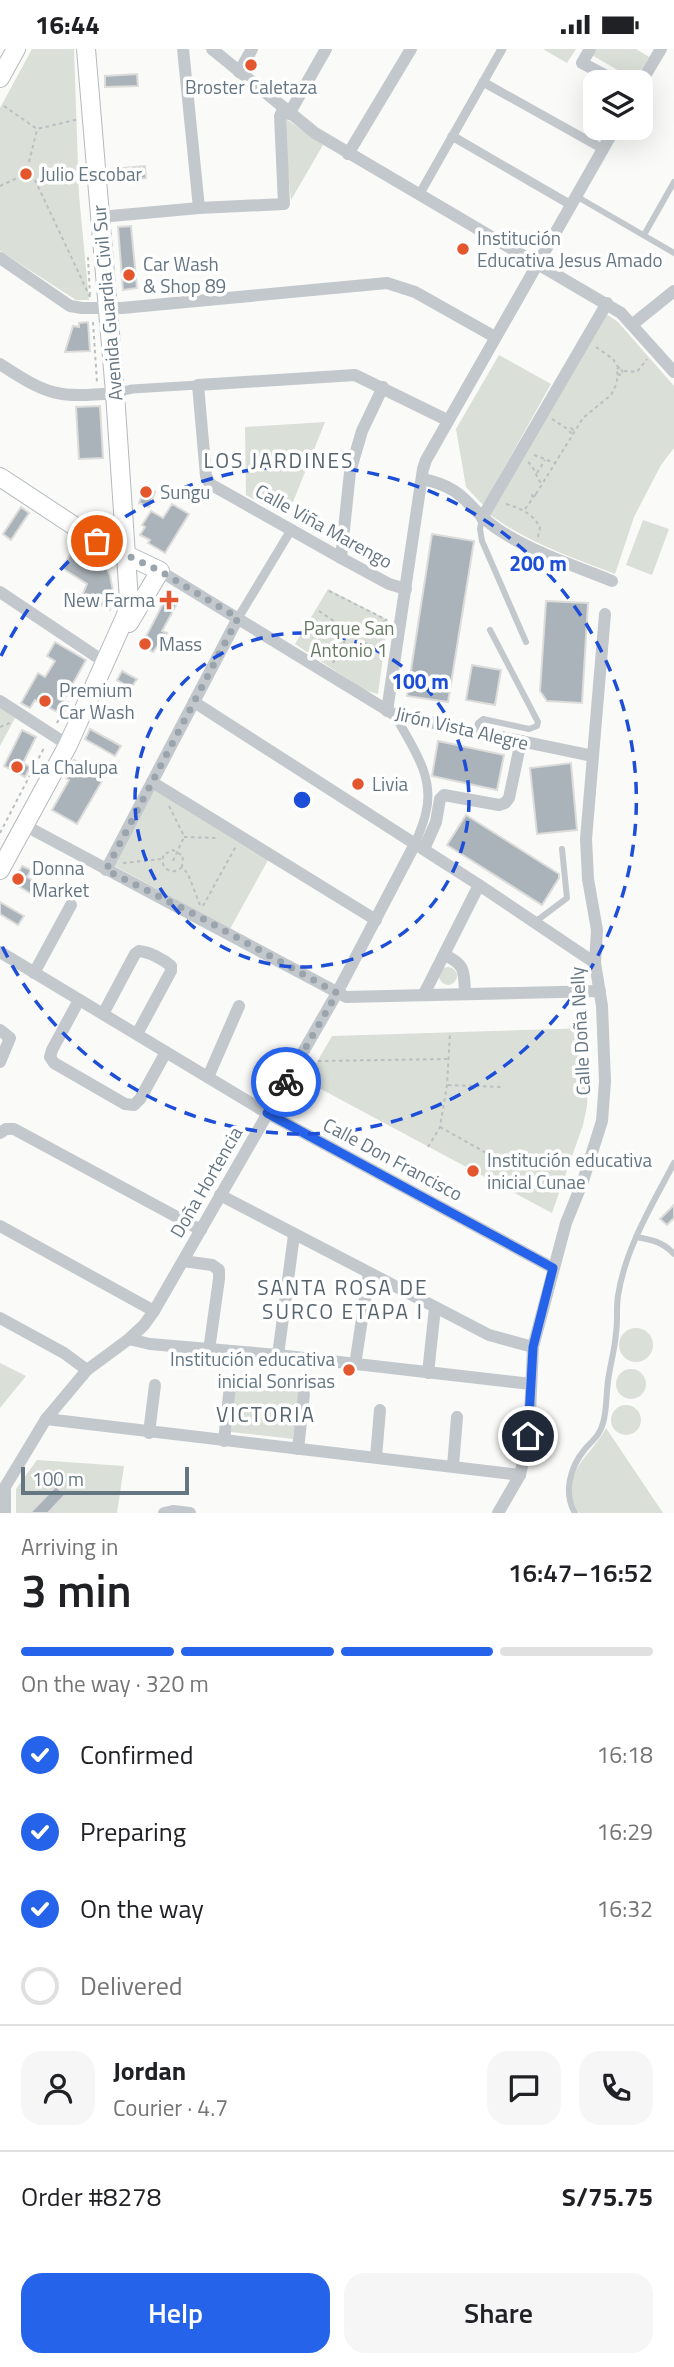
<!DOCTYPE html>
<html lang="en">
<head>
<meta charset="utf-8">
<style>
	:root { --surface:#fff; --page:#f6f6f6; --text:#202124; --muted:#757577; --line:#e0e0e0; --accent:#2563eb }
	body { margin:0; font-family:"Titillium Web",sans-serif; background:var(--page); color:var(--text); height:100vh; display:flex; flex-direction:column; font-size:26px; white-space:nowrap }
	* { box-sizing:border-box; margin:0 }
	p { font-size:23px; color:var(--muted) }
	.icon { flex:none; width:38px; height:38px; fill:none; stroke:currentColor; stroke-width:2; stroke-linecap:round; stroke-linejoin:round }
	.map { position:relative; height:1464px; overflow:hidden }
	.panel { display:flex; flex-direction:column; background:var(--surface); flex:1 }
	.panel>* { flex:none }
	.buttons { position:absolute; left:583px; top:21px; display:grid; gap:14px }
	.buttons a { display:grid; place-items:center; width:70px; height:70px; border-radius:14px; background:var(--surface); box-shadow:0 7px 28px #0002; font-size:35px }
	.scale { position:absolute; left:21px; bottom:18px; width:168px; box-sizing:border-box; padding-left:7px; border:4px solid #657683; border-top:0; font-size:19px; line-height:24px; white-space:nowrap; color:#657683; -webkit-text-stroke:5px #fff; paint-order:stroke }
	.pin { position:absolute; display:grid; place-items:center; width:60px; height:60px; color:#fff; margin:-30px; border:4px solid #fff; border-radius:50%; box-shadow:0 2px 7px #0007 }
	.courier { position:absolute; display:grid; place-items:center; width:70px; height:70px; margin:-35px; border:5px solid #2563eb; border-radius:50%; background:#fff; color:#222; box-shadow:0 2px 9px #0007 }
	.overview em { font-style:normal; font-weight:600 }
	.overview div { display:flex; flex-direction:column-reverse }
	.overview { display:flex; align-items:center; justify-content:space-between; height:119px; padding:0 21px }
	h1 { font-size:46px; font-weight:600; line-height:52px }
	.bar { display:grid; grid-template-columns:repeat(4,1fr); gap:10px 7px; align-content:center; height:84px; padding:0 21px }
	.bar i { height:9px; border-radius:5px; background:var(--line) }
	.bar .current { background:var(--accent) }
	.bar p { grid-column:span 4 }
	.line { display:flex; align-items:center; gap:18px; padding:0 21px; border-top:2px solid var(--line) }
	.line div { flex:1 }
	.round { display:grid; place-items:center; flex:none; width:74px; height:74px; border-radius:21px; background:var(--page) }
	ol { padding:0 21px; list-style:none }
	li { display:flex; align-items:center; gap:21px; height:77px }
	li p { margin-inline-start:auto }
	li .icon { padding:7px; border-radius:50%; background:var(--accent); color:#fff; stroke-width:4 }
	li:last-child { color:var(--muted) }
	li i { width:38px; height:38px; border:4px solid var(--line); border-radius:50% }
	.cta { display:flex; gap:14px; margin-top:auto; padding:14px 21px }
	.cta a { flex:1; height:80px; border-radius:21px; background:var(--accent); color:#fff; font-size:28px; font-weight:600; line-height:80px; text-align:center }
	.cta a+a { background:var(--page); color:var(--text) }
	.status { display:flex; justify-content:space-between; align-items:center; height:49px; padding:0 35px; background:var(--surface); direction:ltr }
	.status svg { height:19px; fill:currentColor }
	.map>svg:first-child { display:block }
</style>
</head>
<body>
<div class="status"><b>16:44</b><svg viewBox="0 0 49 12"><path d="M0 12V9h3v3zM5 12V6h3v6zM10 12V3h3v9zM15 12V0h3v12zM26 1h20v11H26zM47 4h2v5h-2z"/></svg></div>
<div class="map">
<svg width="674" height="1464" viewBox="0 0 674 1464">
	<rect width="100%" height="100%" fill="#fafaf8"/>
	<g fill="#dadfd7">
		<path d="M 32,0 L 74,0 L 79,146 L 89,251 L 76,251 L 0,202 L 0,59 Z"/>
		<path d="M 543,0 L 576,0 L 567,14 Z"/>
		<path d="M 593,0 L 636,0 L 649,8 L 635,31 L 590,5 Z"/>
		<path d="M 282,67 L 323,96 L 291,151 Z"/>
		<path d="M 605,264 L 618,273 L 674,337 L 674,399 L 661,416 L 634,468 L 615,525 C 571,508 526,493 488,464 Z"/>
		<path d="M 499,306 L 551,335 L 484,455 L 482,455 L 466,438 L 456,380 Z"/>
		<path d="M 325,373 L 287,468 L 246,446 L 245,378 Z"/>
		<path d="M 643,471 L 669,480 L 652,526 L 626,516 Z"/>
		<path d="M 328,540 L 388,571 L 378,645 L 364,641 L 295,595 Z"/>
		<path d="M 0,659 L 15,669 L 0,697 Z"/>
		<path d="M 156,739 L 268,811 L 230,880 L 113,816 Z"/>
		<circle cx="448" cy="927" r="9"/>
		<path d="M 590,979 L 587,1057 L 583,1076 L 552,1164 L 306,1032 L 332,987 Z"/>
		<circle cx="636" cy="1296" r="17"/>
		<path d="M 0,1314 L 26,1327 L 0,1359 Z"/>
		<circle cx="631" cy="1335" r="15"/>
		<path d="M 236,1334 L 299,1341 L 293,1390 L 231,1383 Z"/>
		<circle cx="626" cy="1371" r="15"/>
		<path d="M 606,1379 L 663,1464 L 579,1464 C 554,1427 592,1407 606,1379 Z"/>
		<path d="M 37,1411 L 124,1417 L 117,1464 L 16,1464 L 16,1440 Z"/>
	</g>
	<g fill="#aab3b9" stroke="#dcdcda" stroke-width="2">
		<path d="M 137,25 L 138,37 L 105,38 L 105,27 Z"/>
		<path d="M 145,117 L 146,129 L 113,132 L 112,120 Z"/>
		<path d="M 131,177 L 137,239 L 123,241 L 118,178 Z"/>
		<path d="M 88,273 L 90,302 L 65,303 L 73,277 L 79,278 L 79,274 Z"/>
		<path d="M 100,357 L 103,409 L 79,410 L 76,358 Z"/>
		<path d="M 145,438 L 155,443 L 149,458 L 139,454 Z"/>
		<path d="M 172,455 L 189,465 L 165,504 L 148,494 L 150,491 L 140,486 L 145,478 L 142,476 L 151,462 L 163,469 Z"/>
		<path d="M 21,458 L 29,464 L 11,491 L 3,485 Z"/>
		<path d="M 432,485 L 474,492 L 448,653 L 407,647 Z"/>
		<path d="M 81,499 L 103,513 L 110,526 L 113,542 L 110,561 L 82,547 L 87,535 L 62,519 L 72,502 L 77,505 Z"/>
		<path d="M 168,545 L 179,551 L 162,582 L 167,584 L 153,603 L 141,597 Z"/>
		<path d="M 546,552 L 588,554 L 582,654 L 547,652 L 540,642 Z"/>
		<path d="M 55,593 L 86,611 L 57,663 L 35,651 L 30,659 L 21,654 L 38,624 L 45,628 L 55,612 L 47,607 Z"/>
		<path d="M 472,616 L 501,621 L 495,656 L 466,651 Z"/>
		<path d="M 122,622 L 137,630 L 131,639 L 117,631 Z"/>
		<path d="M 90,680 L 121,697 L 115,707 L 85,690 Z"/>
		<path d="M 22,681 L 36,688 L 23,714 L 30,718 L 25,728 L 4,717 Z"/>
		<path d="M 438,692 L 504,706 L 497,741 L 432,727 Z"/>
		<path d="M 74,711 L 105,727 L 77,775 L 52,761 L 69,731 L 66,729 Z"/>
		<path d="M 571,714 L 577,781 L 537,785 L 530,719 Z"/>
		<path d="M 466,766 L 559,825 L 559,829 L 542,856 L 447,796 Z"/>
		<path d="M 22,817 L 31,821 L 27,828 L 43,838 L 37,848 L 13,834 Z"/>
		<path d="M 0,853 L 24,867 L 18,876 L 0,865 Z"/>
		<path d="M 674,1156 L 674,1169 L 667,1176 L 660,1170 Z"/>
		<path d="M 56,1437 L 65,1446 L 48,1464 L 30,1464 Z"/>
	</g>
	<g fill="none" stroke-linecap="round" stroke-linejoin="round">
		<g stroke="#b3babf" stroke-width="20">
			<g id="secondary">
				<path d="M 0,29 L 16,0"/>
				<path d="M 0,428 L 97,492 L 160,522 L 129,574"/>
				<path d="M 0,821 L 68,696 L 126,566 L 129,551 L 115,344 L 86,0"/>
			</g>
		</g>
		<g stroke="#bbbfc2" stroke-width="2" stroke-dasharray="3.5 3.5" stroke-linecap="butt">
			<path d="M 4,57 L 37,80 L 79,70"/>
			<path d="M 29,113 L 37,81"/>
			<path d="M 35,131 L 90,248"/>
			<path d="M 0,137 L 17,129"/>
			<path d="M 88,208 L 90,248"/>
			<path d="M 93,273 L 97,333"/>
			<path d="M 596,298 L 613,310 L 618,318"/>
			<path d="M 624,322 L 637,323 L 647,310"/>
			<path d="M 552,370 L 569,381"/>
			<path d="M 571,379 L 574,382 L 571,384 L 569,382 Z"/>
			<path d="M 534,406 L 555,414"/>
			<path d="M 528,413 L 532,417 L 541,435"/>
			<path d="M 537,424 L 545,411"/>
			<path d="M 536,445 L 583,369 L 611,346 L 616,336 L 618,326 L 616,320 L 621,318 L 623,325 L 618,326"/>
			<path d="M 506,455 C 521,460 531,463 540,478 L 538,488"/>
			<path d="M 525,460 L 533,449 L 532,446 L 536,445 L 533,449"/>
			<path d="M 329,542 L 387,571"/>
			<path d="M 319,562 L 341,577"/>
			<path d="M 356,579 L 386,572"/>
			<path d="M 355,587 L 382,604"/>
			<path d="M 333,614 L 346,590"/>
			<path d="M 57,674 L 75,642"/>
			<path d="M 0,678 L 12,673"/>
			<path d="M 169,757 L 184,787"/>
			<path d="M 0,784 L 45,697"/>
			<path d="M 184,788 L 218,789"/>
			<path d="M 173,812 L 184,788"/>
			<path d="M 123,814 L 162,810"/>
			<path d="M 182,818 C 175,825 167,823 163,815 L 163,806 L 173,801 L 183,807 L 182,818 L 188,825 L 200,856"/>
			<path d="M 203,857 L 236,797"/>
			<path d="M 318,1012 L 450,1010"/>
			<path d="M 448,1036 L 502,1038"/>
			<path d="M 440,1078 L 517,1121 L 515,1143"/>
			<path d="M 428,1098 L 440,1078 L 447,1036 L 450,984"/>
		</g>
		<g stroke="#c3c8cc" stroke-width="6">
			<path d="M 576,147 L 674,204"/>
			<path d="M 644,186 L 674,133"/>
			<path d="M 482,469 L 480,480 L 482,492 L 526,593"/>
			<path d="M 476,683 L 478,674 L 483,670 L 529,680 L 537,677 L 538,673 L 490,581"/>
			<path d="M 535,873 L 567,849 L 562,800"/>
			<path d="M 636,1188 C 653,1191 663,1193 674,1205"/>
			<path d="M 575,1464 C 563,1444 570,1418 585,1400 C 593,1391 600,1386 603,1374 C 607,1361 606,1346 608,1332 C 610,1316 615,1300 616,1284 C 618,1272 616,1259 618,1247 C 625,1200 652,1156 674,1114"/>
		</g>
		<g stroke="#c3c8cc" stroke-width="9">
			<path d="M 483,33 L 603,100"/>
			<path d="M 452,87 L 571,156"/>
			<path d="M 419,146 L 502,0"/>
			<path d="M 115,344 L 132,340 L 198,336"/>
			<path d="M 238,569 L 291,481"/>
			<path d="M 395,666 C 411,697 435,726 426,763 C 424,774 419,784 415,795"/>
		</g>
		<g stroke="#c3c8cc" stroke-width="12">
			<path d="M 183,0 L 199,159"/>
			<path d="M 212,0 L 315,84 L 621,264 L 674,323"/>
			<path d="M 590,0 L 582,14 L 618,33"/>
			<path d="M 239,23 L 252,0"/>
			<path d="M 640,35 L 661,0"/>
			<path d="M 289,65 L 326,0"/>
			<path d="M 348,105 L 411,0"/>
			<path d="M 100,168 L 199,159 L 284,155 L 280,67 L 283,60"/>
			<path d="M 0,209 L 70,257 L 82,259 L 122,259 L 387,234 L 415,243 L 495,288"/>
			<path d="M 633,275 L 674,242"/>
			<path d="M 0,315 C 49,347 57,349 115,344"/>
			<path d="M 422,430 C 469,439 466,461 502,483 C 535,504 575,517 612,532"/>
			<path d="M 482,469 L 607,254"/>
			<path d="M 341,509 L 350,423 L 362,382 L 383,338"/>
			<path d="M 160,522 L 395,666 L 593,707"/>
			<path d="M 406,540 L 389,535 L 341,509 L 210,435 L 206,427 L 198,336 L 355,326 L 447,371"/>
			<path d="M 0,543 L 106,614"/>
			<path d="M 0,652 L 68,696"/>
			<path d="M 194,653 L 479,836 L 595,914"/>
			<path d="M 387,662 L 423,420 L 426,411 L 615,79"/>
			<path d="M 152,733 L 376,871"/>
			<path d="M 24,776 L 346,948 L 600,942"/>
			<path d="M 424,800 L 436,773 L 440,750 L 444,746 L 499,756 L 505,754 L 509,749 L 521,692"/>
			<path d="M 106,821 L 238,569"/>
			<path d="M 0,903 L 267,1064 L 553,1219"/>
			<path d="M 444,906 C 466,915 464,923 465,945"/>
			<path d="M 34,924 L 71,856"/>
			<path d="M 424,945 L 479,836"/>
			<path d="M 79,951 L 52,1001 L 50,1008 L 54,1014 L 125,1055 L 134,1056 L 140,1050 L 166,1003"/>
			<path d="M 103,965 L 135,905 L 139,902 C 149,903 163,910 171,917 L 171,922 L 137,985"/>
			<path d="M 0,981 L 10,989 L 0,1013"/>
			<path d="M 208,1028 L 239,957"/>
			<path d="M 0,1084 L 6,1080 L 14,1080 L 201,1181"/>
			<path d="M 220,1146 L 489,1286 L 533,1298"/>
			<path d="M 0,1177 L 154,1262"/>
			<path d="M 183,1212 L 212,1216 L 219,1221 L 219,1230 L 209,1301"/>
			<path d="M 0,1269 L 64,1304 L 87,1321"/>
			<path d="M 129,1290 L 150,1295 L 278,1306 L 531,1335"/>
			<path d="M 278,1306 L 294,1186"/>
			<path d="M 355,1316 L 369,1224"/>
			<path d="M 428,1324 L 435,1259"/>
			<path d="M 46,1370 L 520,1426"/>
			<path d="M 149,1384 L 155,1336"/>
			<path d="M 224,1392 L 230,1337"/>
			<path d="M 298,1400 L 304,1345"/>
			<path d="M 376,1408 L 380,1361"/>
			<path d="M 453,1417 L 457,1368"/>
			<path d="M 5,1464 L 5,1438 L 46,1370 L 87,1321 L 129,1290 L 144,1276 L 154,1262 L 337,944 L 415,795"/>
			<path d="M 164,1464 L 173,1462 L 190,1464"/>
			<path d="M 498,1464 L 520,1426 L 529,1387 L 533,1298 L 566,1174 L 583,1132 L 602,1072 L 605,1032 L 602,957 L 595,914 L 597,881 L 588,830 L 586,790 L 605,565"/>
		</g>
		<use href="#secondary" stroke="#fff" stroke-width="18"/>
	</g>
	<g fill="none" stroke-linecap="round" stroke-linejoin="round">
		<path stroke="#99a4ac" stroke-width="7" stroke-dasharray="0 12.6" d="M 97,492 L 160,522 L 238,569 L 106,821 L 198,867 L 337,944 L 286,1033"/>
		<path stroke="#2563eb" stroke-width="9" d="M 286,1033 L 267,1064 L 553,1219 L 533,1298 L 528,1387"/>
	</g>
	<g fill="none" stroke="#1d4ed8" stroke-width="3.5" stroke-dasharray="12 9">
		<circle cx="302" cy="751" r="167"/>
		<path d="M1 607A334 334 0 1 1 1 895"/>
	</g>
	<g fill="#e4572e" stroke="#fff" stroke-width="2.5">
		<circle cx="251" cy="16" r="7"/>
		<circle cx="26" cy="125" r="7"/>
		<circle cx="463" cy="200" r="7"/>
		<circle cx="129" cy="226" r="7"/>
		<circle cx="146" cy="443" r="7"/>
		<path d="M165.5 540.5h7v7h7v7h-7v7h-7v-7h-7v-7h7z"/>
		<circle cx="145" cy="595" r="7"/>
		<circle cx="45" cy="652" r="7"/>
		<circle cx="17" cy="718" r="7"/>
		<circle cx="358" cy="735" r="7"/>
		<circle cx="18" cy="830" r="7"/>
		<circle cx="473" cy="1122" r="7"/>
		<circle cx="349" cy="1321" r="7"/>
	</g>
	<g text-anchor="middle" stroke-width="7" stroke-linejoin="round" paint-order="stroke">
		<g font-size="19" fill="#657683" stroke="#fff" text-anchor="start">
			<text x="251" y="45" text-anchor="middle">Broster Caletaza</text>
			<text x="40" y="132">Julio Escobar</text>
			<text x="477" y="196">Institución<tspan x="477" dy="22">Educativa Jesus Amado</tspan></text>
			<text x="143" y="222">Car Wash<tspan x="143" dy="22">&amp; Shop 89</tspan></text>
			<text x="160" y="450">Sungu</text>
			<text x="155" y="558" text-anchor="end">New Farma</text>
			<text x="159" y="602">Mass</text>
			<text x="59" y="648">Premium<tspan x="59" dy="22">Car Wash</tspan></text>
			<text x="31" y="725">La Chalupa</text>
			<text x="372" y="742">Livia</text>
			<text x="32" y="826">Donna<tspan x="32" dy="22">Market</tspan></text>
			<text x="487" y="1118">Institución educativa<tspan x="487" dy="22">inicial Cunae</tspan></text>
			<text x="335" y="1317" text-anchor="end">Institución educativa<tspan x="335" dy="22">inicial Sonrisas</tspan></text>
		</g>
		<g font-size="19" fill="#657683" stroke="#fff">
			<text transform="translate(107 254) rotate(-95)" y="7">Avenida Guardia Civil Sur</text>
			<text transform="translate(324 477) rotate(29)" y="7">Calle Viña Marengo</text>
			<text transform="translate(462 679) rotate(13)" y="7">Jirón Vista Alegre</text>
			<text transform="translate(580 982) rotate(-93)" y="7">Calle Doña Nelly</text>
			<text transform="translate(393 1110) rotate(28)" y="7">Calle Don Francisco</text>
			<text transform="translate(206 1133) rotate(-60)" y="7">Doña Hortencia</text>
		</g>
		<g font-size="19" fill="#687a64" stroke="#fff">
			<text x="349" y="586">Parque San<tspan x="349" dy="22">Antonio 1</tspan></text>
		</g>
		<g font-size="21" letter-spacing="2" fill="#57646e" stroke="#fff">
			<text x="279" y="419">LOS JARDINES</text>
			<text x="343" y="1246">SANTA ROSA DE<tspan x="343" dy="24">SURCO ETAPA I</tspan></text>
			<text x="266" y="1373">VICTORIA</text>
		</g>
	</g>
	<circle cx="302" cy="751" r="10" fill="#1d4ed8" stroke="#fff" stroke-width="3.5"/>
	<g font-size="21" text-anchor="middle" font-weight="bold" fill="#1d4ed8" stroke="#fff" stroke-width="7" stroke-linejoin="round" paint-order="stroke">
		<text x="538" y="522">200 m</text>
		<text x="420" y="640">100 m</text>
	</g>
</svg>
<div class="buttons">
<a><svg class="icon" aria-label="layers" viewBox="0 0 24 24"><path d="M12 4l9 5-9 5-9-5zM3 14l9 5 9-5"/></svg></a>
</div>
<div class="scale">100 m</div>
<div class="pin" style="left:97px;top:492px;background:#ea580c"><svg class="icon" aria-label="bag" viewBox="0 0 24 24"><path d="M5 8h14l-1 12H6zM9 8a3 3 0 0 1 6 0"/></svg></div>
<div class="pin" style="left:528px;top:1387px;background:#1f2937"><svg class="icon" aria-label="home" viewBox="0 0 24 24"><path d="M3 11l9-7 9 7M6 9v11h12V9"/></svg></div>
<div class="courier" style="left:286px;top:1033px"><svg class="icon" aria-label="bike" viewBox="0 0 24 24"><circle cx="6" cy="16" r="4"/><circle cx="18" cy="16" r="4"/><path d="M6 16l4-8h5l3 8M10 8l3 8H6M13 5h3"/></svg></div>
</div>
<section class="panel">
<div class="overview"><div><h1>3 min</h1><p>Arriving in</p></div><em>16:47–16:52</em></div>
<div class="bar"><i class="current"></i><i class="current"></i><i class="current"></i><i></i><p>On the way · 320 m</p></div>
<ol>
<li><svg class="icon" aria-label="check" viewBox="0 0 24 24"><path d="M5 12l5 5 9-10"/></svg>Confirmed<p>16:18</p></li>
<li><svg class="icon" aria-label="check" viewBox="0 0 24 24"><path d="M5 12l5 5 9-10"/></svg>Preparing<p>16:29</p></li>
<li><svg class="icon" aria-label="check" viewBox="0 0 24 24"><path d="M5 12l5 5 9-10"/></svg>On the way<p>16:32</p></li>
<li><i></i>Delivered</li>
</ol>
<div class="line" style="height:126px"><a class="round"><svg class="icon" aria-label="person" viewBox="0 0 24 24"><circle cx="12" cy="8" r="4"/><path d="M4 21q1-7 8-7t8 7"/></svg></a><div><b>Jordan</b><p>Courier · 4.7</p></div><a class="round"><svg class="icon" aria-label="chat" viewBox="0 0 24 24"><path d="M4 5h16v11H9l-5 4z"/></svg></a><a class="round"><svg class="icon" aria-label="phone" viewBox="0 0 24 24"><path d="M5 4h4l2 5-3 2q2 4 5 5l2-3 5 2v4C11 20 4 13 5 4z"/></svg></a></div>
<div class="line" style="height:91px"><div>Order #8278</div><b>S/75.75</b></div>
<div class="cta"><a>Help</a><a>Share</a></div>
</section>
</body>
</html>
